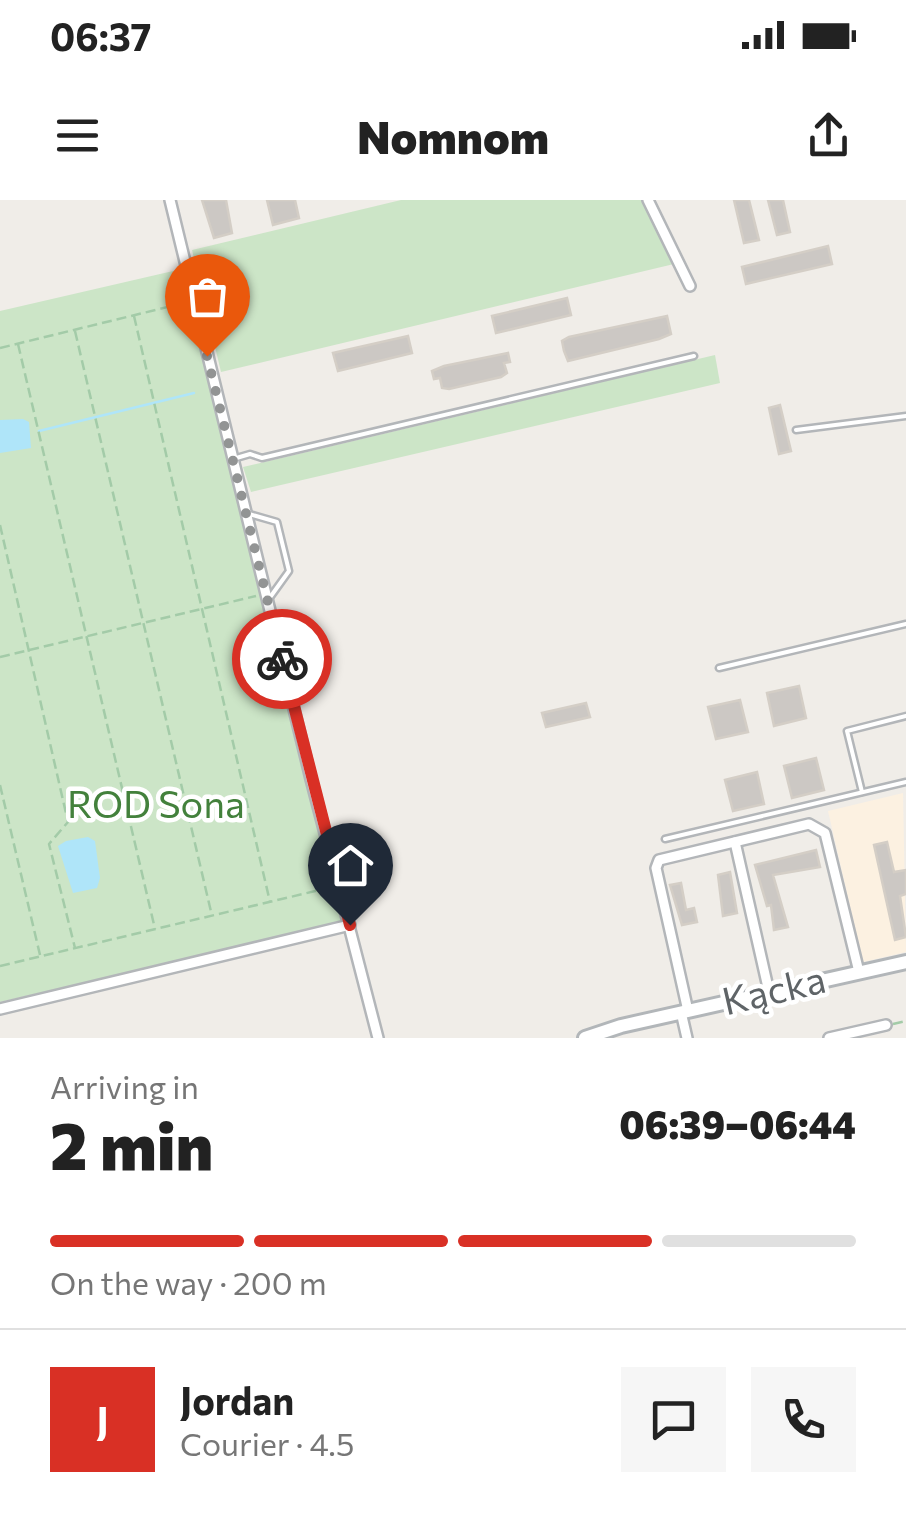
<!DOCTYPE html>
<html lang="en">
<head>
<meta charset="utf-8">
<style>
	:root { --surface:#fff; --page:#f6f6f6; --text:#222; --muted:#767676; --line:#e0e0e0; --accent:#d93025 }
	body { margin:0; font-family:Commissioner,sans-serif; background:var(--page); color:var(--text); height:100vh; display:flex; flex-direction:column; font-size:38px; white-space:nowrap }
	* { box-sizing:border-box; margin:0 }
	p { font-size:32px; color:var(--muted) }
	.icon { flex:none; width:55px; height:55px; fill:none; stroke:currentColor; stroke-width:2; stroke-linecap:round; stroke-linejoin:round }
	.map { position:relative; height:838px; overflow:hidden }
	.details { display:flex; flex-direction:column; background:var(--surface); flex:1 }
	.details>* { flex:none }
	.pin { position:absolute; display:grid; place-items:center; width:85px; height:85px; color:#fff; margin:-102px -42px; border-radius:50% 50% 50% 0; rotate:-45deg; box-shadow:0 0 10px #0007 }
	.pin .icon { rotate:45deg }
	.courier { position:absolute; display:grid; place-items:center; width:100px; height:100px; margin:-50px; border:8px solid #d93025; border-radius:50%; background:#fff; color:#222; box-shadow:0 2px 12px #0007 }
	.head em { font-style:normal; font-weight:800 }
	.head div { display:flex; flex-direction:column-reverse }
	.head { display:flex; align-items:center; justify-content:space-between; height:170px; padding:0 50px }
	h1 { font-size:65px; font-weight:800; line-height:75px }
	.bar { display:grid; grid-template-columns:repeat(4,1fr); gap:15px 10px; align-content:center; height:120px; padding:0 50px }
	.bar i { height:12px; border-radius:8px; background:var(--line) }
	.bar .selected { background:var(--accent) }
	.bar p { grid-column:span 4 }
	.line { display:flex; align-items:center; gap:25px; padding:0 50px; border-top:2px solid var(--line) }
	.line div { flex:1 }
	.round { display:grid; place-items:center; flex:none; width:105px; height:105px; border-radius:0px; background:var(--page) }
	.status { display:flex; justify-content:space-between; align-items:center; height:70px; padding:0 50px; background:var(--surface); direction:ltr }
	.status svg { height:28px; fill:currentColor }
	header { display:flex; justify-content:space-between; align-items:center; height:130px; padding:0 50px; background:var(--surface); font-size:45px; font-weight:800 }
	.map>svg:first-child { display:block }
</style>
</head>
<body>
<div class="status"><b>06:37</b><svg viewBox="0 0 49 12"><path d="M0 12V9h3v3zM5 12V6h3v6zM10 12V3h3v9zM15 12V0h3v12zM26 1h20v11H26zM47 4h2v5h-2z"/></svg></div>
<header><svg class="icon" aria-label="menu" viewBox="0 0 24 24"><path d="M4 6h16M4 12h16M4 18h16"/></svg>Nomnom<svg class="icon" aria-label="share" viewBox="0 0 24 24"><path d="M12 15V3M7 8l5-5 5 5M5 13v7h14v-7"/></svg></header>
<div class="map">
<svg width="906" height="838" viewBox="0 0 906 838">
	<rect width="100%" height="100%" fill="#f0ede8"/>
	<path fill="#fcf1e1" d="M 903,593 L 906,752 L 863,762 L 828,611 Z"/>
	<g fill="#cce5c7">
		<path d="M 401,0 L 643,0 L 674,64 L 221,172 L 192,50 Z"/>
		<path d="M 186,68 L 343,723 L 0,802 L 0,111 Z"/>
		<path d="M 715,155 L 720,183 L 251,292 L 243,267 Z"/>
	</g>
	<g fill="#afe5f9">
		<path d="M 23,219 L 29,222 L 31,248 L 0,253 L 0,220 Z"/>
		<path d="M 88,637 L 95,641 L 100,678 L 97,688 L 73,693 L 58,646 L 66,641 Z"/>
	</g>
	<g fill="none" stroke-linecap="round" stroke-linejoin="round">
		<path stroke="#afe5f9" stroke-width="2.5" d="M 39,231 L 194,193"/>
	</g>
	<g fill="#ccc8c4" stroke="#d4cec6" stroke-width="2.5">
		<path d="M 202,0 L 226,0 L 232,33 L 214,38 Z"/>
		<path d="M 267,0 L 295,0 L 299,18 L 273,25 Z"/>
		<path d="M 734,0 L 749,0 L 759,40 L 744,43 Z"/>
		<path d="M 768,0 L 783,0 L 790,32 L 777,35 Z"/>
		<path d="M 828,46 L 832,64 L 746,84 L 742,67 Z"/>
		<path d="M 567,98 L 571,115 L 496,133 L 492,116 Z"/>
		<path d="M 667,116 L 671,134 L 659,139 L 568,161 L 564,151 L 562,141 L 569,137 Z"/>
		<path d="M 408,136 L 412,153 L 338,171 L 333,153 Z"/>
		<path d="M 508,153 L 510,162 L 504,163 L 507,173 L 501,177 L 449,189 L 442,188 L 440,178 L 434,179 L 432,171 L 444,166 Z"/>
		<path d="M 780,205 L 791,251 L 779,254 L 769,208 Z"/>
		<path d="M 799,486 L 806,518 L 774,526 L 767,493 Z"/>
		<path d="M 740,500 L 748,532 L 716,539 L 708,507 Z"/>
		<path d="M 586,503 L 590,517 L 546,527 L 542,513 Z"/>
		<path d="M 816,558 L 824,590 L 792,598 L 784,566 Z"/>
		<path d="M 757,572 L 764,604 L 733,611 L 725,580 Z"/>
		<path d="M 887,642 L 894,672 L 906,670 L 906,694 L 900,696 L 906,737 L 895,740 L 874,645 Z"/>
		<path d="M 816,650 L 820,667 L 773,675 L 788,727 L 774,730 L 771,705 L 767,706 L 755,665 Z"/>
		<path d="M 730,672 L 737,713 L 723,716 L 718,675 Z"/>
		<path d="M 681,683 L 686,710 L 694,708 L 697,722 L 682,725 L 670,685 Z"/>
	</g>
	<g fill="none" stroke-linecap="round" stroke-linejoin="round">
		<g stroke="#b3b6b9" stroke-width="9">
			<g id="lane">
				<path d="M 796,230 L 906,216"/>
				<path d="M 233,259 L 250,254 L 262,258 L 694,156"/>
				<path d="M 249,314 L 277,322 L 289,371 L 271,396"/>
				<path d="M 719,468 L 906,424"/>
				<path d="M 862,592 L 847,531 L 906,516"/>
				<path d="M 665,639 L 906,582"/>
			</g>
		</g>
		<g stroke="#b3b6b9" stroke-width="14">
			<g id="street">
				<path d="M 170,0 L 311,579 L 378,838"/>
				<path d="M 648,0 L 690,86"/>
				<path d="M 735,642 L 769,792"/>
				<path d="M 0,809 L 350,725"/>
				<path d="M 688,811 L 656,668 L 659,660 L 809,624 L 825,633 L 859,772"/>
				<path d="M 681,812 L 687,838"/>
				<path d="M 829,838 L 886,825"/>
			</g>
		</g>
		<g stroke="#b2b6b9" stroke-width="18">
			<path id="secondary" d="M 585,838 L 621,826 L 906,762"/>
		</g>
		<g stroke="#a3cba8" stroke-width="2.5" stroke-dasharray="10 5" stroke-linecap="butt">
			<path d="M 134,116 L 270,702"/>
			<path d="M 75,131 L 212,716"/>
			<path d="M 18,144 L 155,729"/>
			<path d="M 0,148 L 188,102"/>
			<path d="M 0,325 L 68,622 L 49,644 L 75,748"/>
			<path d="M 0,457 L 256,396"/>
			<path d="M 0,585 L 40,755"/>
			<path d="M 0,766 L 328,688"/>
			<path d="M 893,824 L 906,821"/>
		</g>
		<use href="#lane" stroke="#fff" stroke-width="4"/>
		<use href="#street" stroke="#fff" stroke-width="9"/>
		<use href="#secondary" stroke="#fff" stroke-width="12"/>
	</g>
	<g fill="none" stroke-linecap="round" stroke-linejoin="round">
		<path stroke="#929494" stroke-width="10" stroke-dasharray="0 18" d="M 207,156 L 282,459"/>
		<path stroke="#d93025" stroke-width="12" d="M 282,459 L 350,725"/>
	</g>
	<g text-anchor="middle" stroke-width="9" stroke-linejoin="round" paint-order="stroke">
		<g font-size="38" fill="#43813c" stroke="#fff">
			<text x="156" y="618">ROD Sona</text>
		</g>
		<g font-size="38" fill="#5f6467" stroke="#fff">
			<text transform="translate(774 791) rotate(-13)" y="13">Kącka</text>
		</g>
	</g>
</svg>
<div class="pin" style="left:207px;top:156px;background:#ea580c"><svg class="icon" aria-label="bag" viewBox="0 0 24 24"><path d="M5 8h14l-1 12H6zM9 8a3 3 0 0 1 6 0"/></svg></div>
<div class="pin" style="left:350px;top:725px;background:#1f2937"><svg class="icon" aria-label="home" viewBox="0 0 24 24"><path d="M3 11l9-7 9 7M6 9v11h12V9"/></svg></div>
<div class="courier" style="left:282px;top:459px"><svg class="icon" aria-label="bike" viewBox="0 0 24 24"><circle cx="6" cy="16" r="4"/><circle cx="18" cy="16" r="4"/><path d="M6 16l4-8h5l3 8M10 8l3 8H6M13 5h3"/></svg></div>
</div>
<section class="details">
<div class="head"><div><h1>2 min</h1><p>Arriving in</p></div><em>06:39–06:44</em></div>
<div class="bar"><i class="selected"></i><i class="selected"></i><i class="selected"></i><i></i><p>On the way · 200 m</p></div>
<div class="line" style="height:180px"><b class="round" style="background:var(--accent);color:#fff">J</b><div><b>Jordan</b><p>Courier · 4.5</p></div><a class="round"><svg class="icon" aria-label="chat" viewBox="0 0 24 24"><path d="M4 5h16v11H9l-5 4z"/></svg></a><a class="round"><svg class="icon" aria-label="phone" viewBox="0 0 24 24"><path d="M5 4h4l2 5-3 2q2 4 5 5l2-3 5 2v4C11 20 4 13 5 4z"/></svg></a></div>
</section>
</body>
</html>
